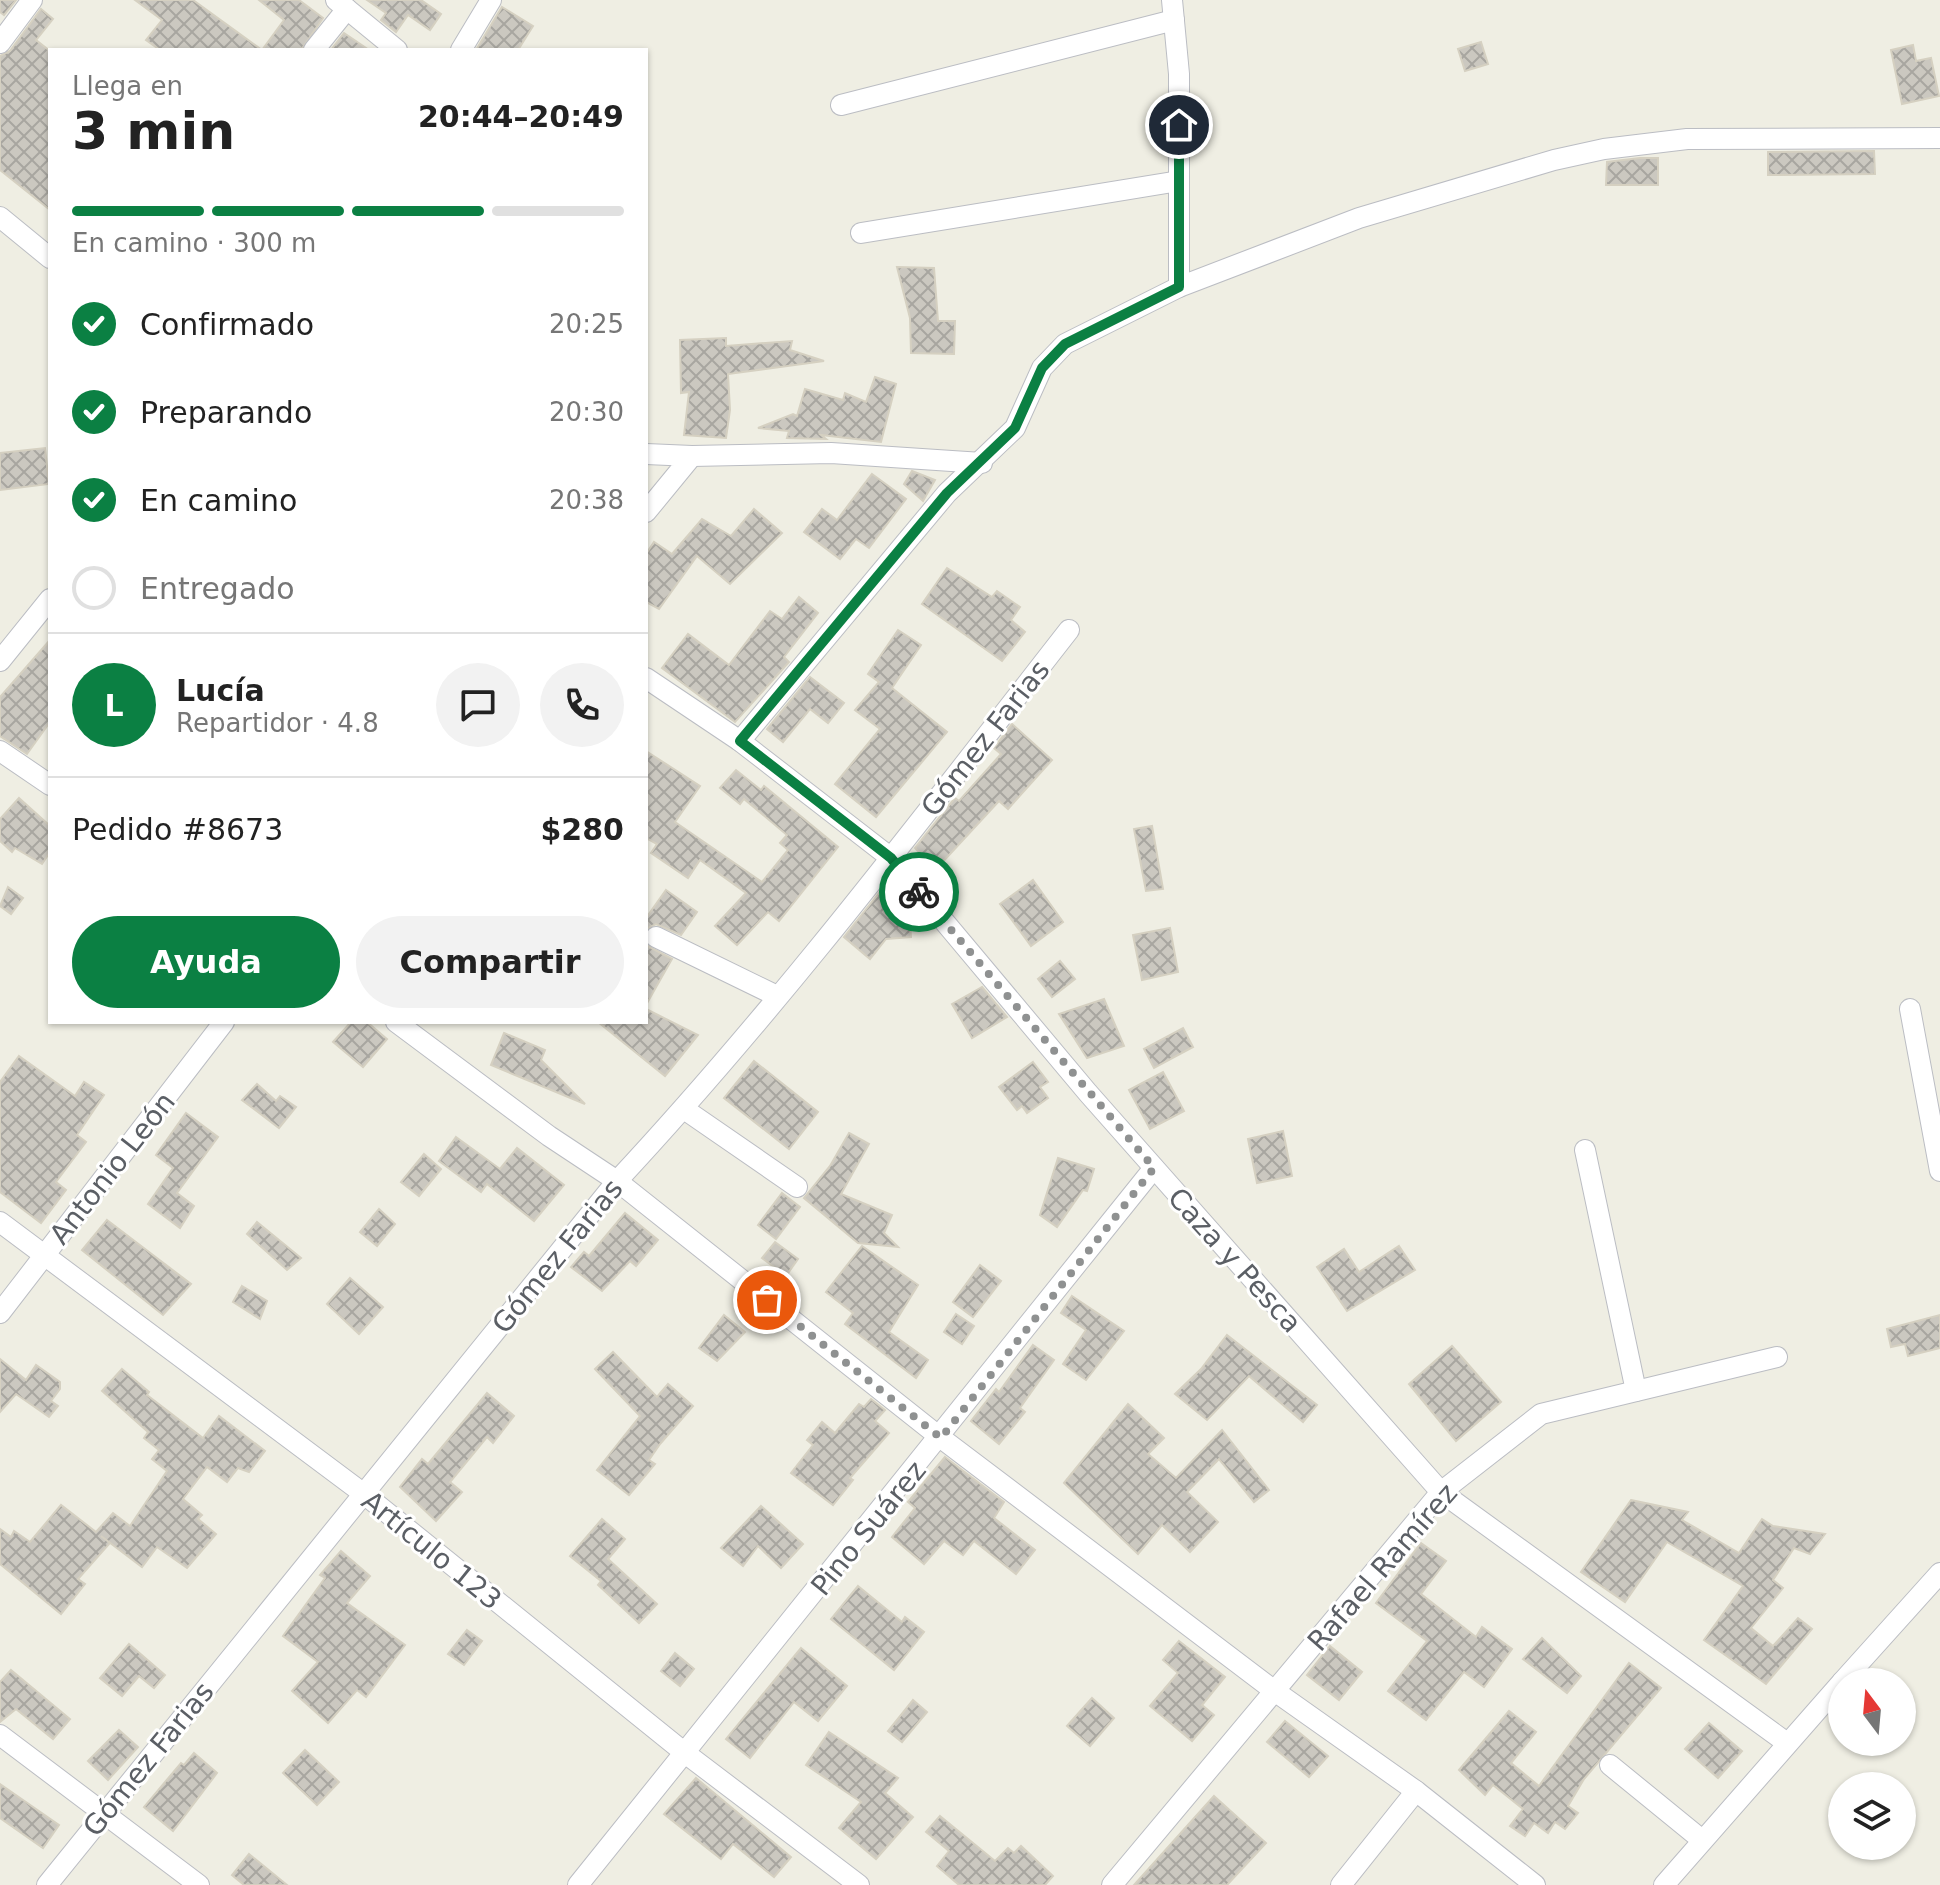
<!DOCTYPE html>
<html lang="es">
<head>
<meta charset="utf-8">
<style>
	:root { --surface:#fff; --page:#f2f2f2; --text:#222; --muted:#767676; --line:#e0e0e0; --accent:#0b8043 }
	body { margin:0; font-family:"DejaVu Sans",sans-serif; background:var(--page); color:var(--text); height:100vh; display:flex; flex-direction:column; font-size:30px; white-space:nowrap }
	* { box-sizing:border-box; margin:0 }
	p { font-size:26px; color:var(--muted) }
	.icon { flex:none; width:44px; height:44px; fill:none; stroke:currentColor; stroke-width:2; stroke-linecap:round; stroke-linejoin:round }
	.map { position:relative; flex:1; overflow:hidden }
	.drawer { position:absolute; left:48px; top:48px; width:600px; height:976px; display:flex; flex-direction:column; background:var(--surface); border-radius:0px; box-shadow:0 2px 6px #0004 }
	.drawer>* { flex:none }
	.needle { width:52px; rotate:344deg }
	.controls { position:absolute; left:1828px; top:1668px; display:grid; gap:16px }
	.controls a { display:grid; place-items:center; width:88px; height:88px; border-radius:50%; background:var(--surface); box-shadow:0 2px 6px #0004; font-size:40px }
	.pin { position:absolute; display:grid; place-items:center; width:68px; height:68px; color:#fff; margin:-34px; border:4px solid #fff; border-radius:50%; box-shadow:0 2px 8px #0007 }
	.courier { position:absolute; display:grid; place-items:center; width:80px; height:80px; margin:-40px; border:6px solid #0b8043; border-radius:50%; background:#fff; color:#222; box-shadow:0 2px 10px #0007 }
	.summary em { font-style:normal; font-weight:800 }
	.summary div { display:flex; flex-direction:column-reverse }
	.summary { display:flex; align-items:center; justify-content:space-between; height:136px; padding:0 24px }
	h1 { font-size:52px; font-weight:800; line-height:60px }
	.bar { display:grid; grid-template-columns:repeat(4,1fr); gap:12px 8px; align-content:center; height:96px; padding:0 24px }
	.bar i { height:10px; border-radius:6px; background:var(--line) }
	.bar .active { background:var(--accent) }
	.bar p { grid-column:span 4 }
	.line { display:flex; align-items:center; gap:20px; padding:0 24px; border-top:2px solid var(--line) }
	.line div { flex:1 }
	.round { display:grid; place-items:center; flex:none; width:84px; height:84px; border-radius:42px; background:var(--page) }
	ol { padding:0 24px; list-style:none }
	li { display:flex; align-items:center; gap:24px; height:88px }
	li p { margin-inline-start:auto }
	li .icon { padding:8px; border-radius:50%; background:var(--accent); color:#fff; stroke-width:4 }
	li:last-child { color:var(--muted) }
	li i { width:44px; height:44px; border:4px solid var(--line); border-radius:50% }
	.button { display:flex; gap:16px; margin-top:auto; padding:16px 24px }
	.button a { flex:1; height:92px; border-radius:48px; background:var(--accent); color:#fff; font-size:32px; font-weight:800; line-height:92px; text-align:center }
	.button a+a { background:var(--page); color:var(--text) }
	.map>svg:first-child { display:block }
</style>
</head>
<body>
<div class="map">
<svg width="1940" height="1885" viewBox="0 0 1940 1885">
	<defs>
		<pattern id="building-cross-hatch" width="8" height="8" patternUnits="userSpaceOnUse" patternTransform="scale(2)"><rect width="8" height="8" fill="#cbc8c0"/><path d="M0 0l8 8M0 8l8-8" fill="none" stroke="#a8a6a0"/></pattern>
	</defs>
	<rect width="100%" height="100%" fill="#efeee3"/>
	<g fill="url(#building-cross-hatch)" stroke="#d5d0c1" stroke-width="2">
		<path d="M 0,0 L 16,0 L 4,15 L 0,12 Z"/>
		<path d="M 135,0 L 193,0 L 262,50 L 284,20 L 259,0 L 299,0 L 323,18 L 301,50 L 160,50 L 146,40 L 162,20 Z"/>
		<path d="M 367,0 L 421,0 L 441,14 L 430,30 L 408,15 L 396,32 L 381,20 L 386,13 Z"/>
		<path d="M 502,7 L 533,26 L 518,50 L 476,50 Z"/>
		<path d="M 41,9 L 53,19 L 36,40 L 50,51 L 50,210 L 0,170 L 0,56 L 10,51 Z"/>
		<path d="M 344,33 L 369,50 L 331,50 Z"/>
		<path d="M 1481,42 L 1488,64 L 1465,71 L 1458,49 Z"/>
		<path d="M 1913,45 L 1916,61 L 1931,58 L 1939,96 L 1902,104 L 1891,50 Z"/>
		<path d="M 1874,151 L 1875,174 L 1768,175 L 1768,152 Z"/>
		<path d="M 1640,158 L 1658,158 L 1658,185 L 1606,185 L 1607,162 Z"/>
		<path d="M 897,267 L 934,268 L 938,321 L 955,321 L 954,354 L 911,353 L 910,318 Z"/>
		<path d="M 726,338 L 726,346 L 792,341 L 790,350 L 824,361 L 728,374 L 730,410 L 726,438 L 684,435 L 689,392 L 681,393 L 680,340 Z"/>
		<path d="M 875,377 L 896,384 L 881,442 L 821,435 L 826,439 L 787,438 L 789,431 L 758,428 L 793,414 L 797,416 L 805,389 L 843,400 L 845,393 L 866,402 Z"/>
		<path d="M 45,448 L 49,484 L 0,490 L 0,453 Z"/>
		<path d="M 912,471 L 935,480 L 923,501 L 904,484 Z"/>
		<path d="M 872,474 L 906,499 L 869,548 L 856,539 L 840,559 L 804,532 L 822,509 L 837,520 Z"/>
		<path d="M 754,509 L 782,533 L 730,584 L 697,556 L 659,609 L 646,602 L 646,554 L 654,542 L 672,554 L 702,519 L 731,536 Z"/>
		<path d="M 947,568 L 992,597 L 997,591 L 1020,607 L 1011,620 L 1025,632 L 1002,661 L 922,604 Z"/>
		<path d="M 799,597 L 818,613 L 784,657 L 789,662 L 735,722 L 662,668 L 688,634 L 729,665 L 770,611 L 782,619 Z"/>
		<path d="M 898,630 L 921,645 L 892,688 L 947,732 L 876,817 L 835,784 L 880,729 L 855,710 L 879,682 L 868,674 Z"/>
		<path d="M 50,640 L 50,722 L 27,754 L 0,736 L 0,697 Z"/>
		<path d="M 810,677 L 844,703 L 828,723 L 810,709 L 783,742 L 767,729 Z"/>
		<path d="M 1012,724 L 1052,760 L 1008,809 L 999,801 L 939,866 L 932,866 L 915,848 L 955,798 L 959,801 L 1001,754 L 994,748 Z"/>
		<path d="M 646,751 L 700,786 L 675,822 L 762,882 L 788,850 L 780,843 L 787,835 L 744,799 L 740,804 L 720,788 L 736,770 L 761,790 L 764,786 L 838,847 L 779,921 L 768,912 L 737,945 L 715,926 L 746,893 L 700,860 L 688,878 L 651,853 L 657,844 L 646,838 Z"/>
		<path d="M 19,798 L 50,826 L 50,852 L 42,864 L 15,848 L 12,852 L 0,841 L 0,819 Z"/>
		<path d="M 1152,826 L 1163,889 L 1146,891 L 1134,829 Z"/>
		<path d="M 891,878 L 908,899 L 911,937 L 886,939 L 870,959 L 844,937 Z"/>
		<path d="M 1033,880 L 1063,922 L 1031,946 L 1000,904 Z"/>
		<path d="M 8,887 L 23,898 L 11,914 L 0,906 Z"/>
		<path d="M 666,890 L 697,912 L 681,935 L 656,924 L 646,929 L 646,918 Z"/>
		<path d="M 1170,928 L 1178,972 L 1142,980 L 1133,935 Z"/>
		<path d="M 646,945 L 672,959 L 646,1005 Z"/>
		<path d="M 1060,961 L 1075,979 L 1052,997 L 1038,979 Z"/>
		<path d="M 982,987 L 1007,1017 L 972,1038 L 952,1004 Z"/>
		<path d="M 1104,999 L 1124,1046 L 1087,1058 L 1059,1014 Z"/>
		<path d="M 646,1009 L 698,1035 L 665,1076 L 598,1022 L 646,1022 Z"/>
		<path d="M 351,1022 L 367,1022 L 387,1039 L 363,1067 L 333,1042 Z"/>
		<path d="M 1183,1028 L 1193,1047 L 1154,1068 L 1144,1049 Z"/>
		<path d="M 504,1033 L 545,1050 L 541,1060 L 585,1104 L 491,1065 Z"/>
		<path d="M 19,1056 L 75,1096 L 84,1082 L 104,1095 L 77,1135 L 86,1142 L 56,1182 L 66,1190 L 41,1223 L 0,1192 L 0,1082 Z"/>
		<path d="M 754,1061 L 818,1112 L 789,1149 L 724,1098 Z"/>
		<path d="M 1033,1062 L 1048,1082 L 1040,1087 L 1048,1098 L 1027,1113 L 1022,1106 L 1017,1110 L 999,1087 Z"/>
		<path d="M 1163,1072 L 1184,1111 L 1150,1129 L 1129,1090 Z"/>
		<path d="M 257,1084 L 276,1101 L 280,1096 L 296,1107 L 279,1128 L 242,1100 Z"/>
		<path d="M 186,1113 L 218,1137 L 177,1193 L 194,1206 L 180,1228 L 148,1204 L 173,1168 L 156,1155 Z"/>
		<path d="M 1283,1131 L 1292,1176 L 1257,1183 L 1248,1139 Z"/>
		<path d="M 849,1133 L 869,1144 L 841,1194 L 892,1215 L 884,1233 L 898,1247 L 858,1243 L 804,1198 L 830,1166 Z"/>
		<path d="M 456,1137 L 500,1169 L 517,1148 L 564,1185 L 534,1221 L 487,1184 L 481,1192 L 439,1161 Z"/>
		<path d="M 424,1154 L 441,1169 L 419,1196 L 401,1182 Z"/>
		<path d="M 1058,1158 L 1094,1169 L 1087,1191 L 1083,1190 L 1057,1227 L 1040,1215 Z"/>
		<path d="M 782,1193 L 800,1207 L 776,1239 L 758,1225 Z"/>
		<path d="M 379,1209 L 395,1224 L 377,1246 L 360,1232 Z"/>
		<path d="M 625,1213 L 658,1240 L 636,1266 L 630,1261 L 602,1291 L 571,1267 L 584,1252 L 589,1256 Z"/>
		<path d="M 107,1220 L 191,1284 L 163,1315 L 82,1250 Z"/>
		<path d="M 257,1222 L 301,1258 L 287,1270 L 247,1234 Z"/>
		<path d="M 775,1242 L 798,1259 L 786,1276 L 762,1258 Z"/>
		<path d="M 862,1246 L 918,1285 L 889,1332 L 928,1360 L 916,1378 L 845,1324 L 853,1313 L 826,1292 Z"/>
		<path d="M 1399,1246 L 1415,1270 L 1347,1311 L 1317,1267 L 1344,1249 L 1359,1272 Z"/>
		<path d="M 980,1265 L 1001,1281 L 973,1317 L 953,1302 Z"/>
		<path d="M 350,1278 L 383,1307 L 359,1334 L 327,1304 Z"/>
		<path d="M 242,1286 L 267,1301 L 260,1319 L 233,1302 Z"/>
		<path d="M 1072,1296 L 1124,1331 L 1086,1380 L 1063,1364 L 1086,1330 L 1061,1313 Z"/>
		<path d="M 956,1314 L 974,1326 L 962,1344 L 944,1332 Z"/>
		<path d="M 724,1315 L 745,1332 L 717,1361 L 699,1348 Z"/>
		<path d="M 1940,1315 L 1940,1348 L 1908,1356 L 1905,1344 L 1891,1347 L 1887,1329 Z"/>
		<path d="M 1227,1335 L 1317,1405 L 1303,1422 L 1249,1376 L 1207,1420 L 1175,1394 L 1201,1369 Z"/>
		<path d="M 1033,1345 L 1054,1360 L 1020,1408 L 1025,1412 L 999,1444 L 971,1421 L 996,1389 L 999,1392 Z"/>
		<path d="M 1452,1346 L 1501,1402 L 1456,1441 L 1409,1384 Z"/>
		<path d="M 613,1352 L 657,1397 L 668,1384 L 693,1406 L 660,1444 L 649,1460 L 655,1464 L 629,1495 L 597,1470 L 640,1416 L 595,1369 Z"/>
		<path d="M 0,1359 L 26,1380 L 36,1365 L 60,1382 L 60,1389 L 51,1401 L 58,1406 L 49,1417 L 16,1394 L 0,1412 Z"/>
		<path d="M 122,1369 L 149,1392 L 147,1395 L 203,1438 L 219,1416 L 265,1451 L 249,1472 L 238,1468 L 227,1482 L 207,1467 L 183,1499 L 202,1515 L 198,1519 L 216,1534 L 187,1568 L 157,1547 L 142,1567 L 101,1536 L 110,1543 L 78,1579 L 85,1584 L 61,1614 L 0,1564 L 0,1529 L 11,1537 L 14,1531 L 30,1542 L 61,1505 L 96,1532 L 113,1513 L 130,1526 L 167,1471 L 152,1459 L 159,1450 L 144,1438 L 148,1432 L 102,1391 Z"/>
		<path d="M 487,1393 L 514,1416 L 493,1443 L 487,1437 L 450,1482 L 462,1492 L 436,1521 L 400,1487 L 422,1459 L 428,1464 Z"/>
		<path d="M 871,1399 L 885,1410 L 875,1421 L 889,1433 L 850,1478 L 853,1480 L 833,1505 L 791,1473 L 813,1445 L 807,1440 L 822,1422 L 835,1433 L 859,1404 L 864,1407 Z"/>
		<path d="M 1128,1404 L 1164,1438 L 1148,1454 L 1176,1478 L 1222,1430 L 1269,1490 L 1254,1502 L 1219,1459 L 1187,1492 L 1218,1522 L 1190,1552 L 1162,1525 L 1138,1554 L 1064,1483 Z"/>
		<path d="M 945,1457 L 1004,1502 L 994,1518 L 1035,1550 L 1016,1574 L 974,1541 L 963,1555 L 944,1541 L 924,1564 L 892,1537 L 915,1508 L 908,1502 Z"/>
		<path d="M 1631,1500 L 1688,1512 L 1682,1520 L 1739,1553 L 1762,1519 L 1773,1526 L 1825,1534 L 1810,1554 L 1794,1548 L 1773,1580 L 1783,1588 L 1751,1628 L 1773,1646 L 1798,1618 L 1812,1629 L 1766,1684 L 1704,1640 L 1743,1586 L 1667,1542 L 1625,1602 L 1581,1572 Z"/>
		<path d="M 761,1506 L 803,1544 L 781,1568 L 758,1546 L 743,1566 L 721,1548 Z"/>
		<path d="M 602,1519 L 625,1539 L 608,1559 L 657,1604 L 639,1623 L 598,1585 L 601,1581 L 570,1556 Z"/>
		<path d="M 1421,1543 L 1446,1561 L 1421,1594 L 1476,1637 L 1482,1627 L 1512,1649 L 1484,1687 L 1464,1672 L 1426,1720 L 1388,1691 L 1427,1641 L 1376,1603 Z"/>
		<path d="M 341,1551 L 370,1576 L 347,1603 L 405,1645 L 366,1697 L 357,1690 L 328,1723 L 292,1691 L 318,1662 L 283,1636 L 325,1578 L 320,1575 Z"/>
		<path d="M 858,1586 L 902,1622 L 905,1617 L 924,1632 L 894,1670 L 831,1619 Z"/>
		<path d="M 467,1630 L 482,1641 L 464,1665 L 448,1654 Z"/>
		<path d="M 1542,1638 L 1581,1676 L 1567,1693 L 1523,1659 Z"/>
		<path d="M 1179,1641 L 1225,1677 L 1202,1705 L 1214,1715 L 1192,1741 L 1150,1706 L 1178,1673 L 1163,1660 Z"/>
		<path d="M 129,1644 L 165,1675 L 154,1688 L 139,1676 L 122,1696 L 100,1678 Z"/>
		<path d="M 1330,1646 L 1362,1672 L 1339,1700 L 1307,1675 Z"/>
		<path d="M 801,1648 L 847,1686 L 818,1721 L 794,1702 L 750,1758 L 726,1739 Z"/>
		<path d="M 675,1653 L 694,1669 L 680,1686 L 661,1671 Z"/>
		<path d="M 1629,1663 L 1661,1688 L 1584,1779 L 1568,1806 L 1578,1813 L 1565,1829 L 1555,1822 L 1548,1833 L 1534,1823 L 1525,1836 L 1510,1826 L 1523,1809 L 1493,1785 L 1485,1795 L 1459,1770 L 1509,1711 L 1536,1732 L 1511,1763 L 1539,1786 Z"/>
		<path d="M 11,1670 L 70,1719 L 53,1739 L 16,1709 L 0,1722 L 0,1682 Z"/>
		<path d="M 1092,1698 L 1114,1718 L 1090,1746 L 1067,1726 Z"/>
		<path d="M 913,1700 L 927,1712 L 902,1742 L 888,1731 Z"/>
		<path d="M 1285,1721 L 1328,1756 L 1309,1777 L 1267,1742 Z"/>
		<path d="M 1709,1723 L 1742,1751 L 1718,1778 L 1685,1749 Z"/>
		<path d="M 119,1730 L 138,1747 L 108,1780 L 88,1761 Z"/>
		<path d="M 829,1732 L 898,1778 L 885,1793 L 913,1817 L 876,1859 L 839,1828 L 861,1802 L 806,1765 Z"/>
		<path d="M 305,1750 L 339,1782 L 317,1805 L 283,1773 Z"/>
		<path d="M 194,1753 L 217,1773 L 173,1831 L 144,1807 L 181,1763 L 184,1765 Z"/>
		<path d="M 696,1778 L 791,1857 L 774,1877 L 733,1844 L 721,1859 L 664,1814 Z"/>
		<path d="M 0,1784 L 59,1825 L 43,1848 L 0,1818 Z"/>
		<path d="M 1214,1796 L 1266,1843 L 1227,1885 L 1134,1885 Z"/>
		<path d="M 940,1816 L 995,1861 L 1008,1848 L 1014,1853 L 1021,1846 L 1053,1876 L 1045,1885 L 959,1885 L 937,1866 L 949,1851 L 926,1832 Z"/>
		<path d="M 249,1854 L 287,1885 L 244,1885 L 232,1875 Z"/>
	</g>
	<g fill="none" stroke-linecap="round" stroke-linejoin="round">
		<g stroke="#bbbdc3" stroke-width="22">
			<g id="street">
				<path d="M 336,0 L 397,50"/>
				<path d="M 1172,0 L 1179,74 L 1179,287"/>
				<path d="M 0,43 L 32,0"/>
				<path d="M 314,50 L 347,9"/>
				<path d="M 461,50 L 491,0"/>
				<path d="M 841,105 L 1174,20"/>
				<path d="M 0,217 L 50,258"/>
				<path d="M 861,233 L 1179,181"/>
				<path d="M 646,454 L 692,456 L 646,512"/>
				<path d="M 692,456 L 831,453 L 982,463"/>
				<path d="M 0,661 L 50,599"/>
				<path d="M 646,678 L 740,741 L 891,858 L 1088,1093 L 1441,1492 L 1787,1743"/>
				<path d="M 740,741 L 947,493 L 1015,428 L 1042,368 L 1065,344 L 1179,287 L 1359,218 L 1554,160 L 1604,149 L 1687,139 L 1940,138"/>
				<path d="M 0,751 L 50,785"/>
				<path d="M 656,937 L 777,996"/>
				<path d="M 1910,1009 L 1940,1171"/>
				<path d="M 396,1022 L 549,1136 L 617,1181 L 941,1438 L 1276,1692 L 1416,1791 L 1535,1885"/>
				<path d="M 684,1109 L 797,1187"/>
				<path d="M 1585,1150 L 1636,1391"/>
				<path d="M 0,1222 L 364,1494 L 685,1753 L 859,1885"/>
				<path d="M 0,1313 L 224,1022"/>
				<path d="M 1842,1682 L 1940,1573"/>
				<path d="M 0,1735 L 199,1885"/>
				<path d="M 1610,1765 L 1702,1840"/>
				<path d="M 47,1885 L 617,1181 C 779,1007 923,817 1069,630"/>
				<path d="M 578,1885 L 1154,1168"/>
				<path d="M 1112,1885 L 1441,1492 L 1541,1414 L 1777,1357"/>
				<path d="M 1341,1885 L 1416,1791"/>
				<path d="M 1664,1885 L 1842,1682"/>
			</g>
		</g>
		<use href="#street" stroke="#fff" stroke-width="20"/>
	</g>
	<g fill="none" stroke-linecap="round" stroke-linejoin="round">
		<path stroke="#8f9191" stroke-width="8" stroke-dasharray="0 14.4" d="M 767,1300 L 941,1438 L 1154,1168 L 919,892"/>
		<path stroke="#0b8043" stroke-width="10" d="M 919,892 L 891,858 L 740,741 L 947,493 L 1015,428 L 1042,368 L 1065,344 L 1179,287 L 1179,125"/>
	</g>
	<g text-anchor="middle" stroke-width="6" stroke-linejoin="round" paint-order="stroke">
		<g font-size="28" fill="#5b5f65" stroke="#fff">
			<text transform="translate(985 738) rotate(-52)" y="10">Gómez Farias</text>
			<text transform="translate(112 1168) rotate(-52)" y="10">Antonio León</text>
			<text transform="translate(557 1256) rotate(-51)" y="10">Gómez Farias</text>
			<text transform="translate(1235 1260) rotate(48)" y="10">Caza y Pesca</text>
			<text transform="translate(868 1528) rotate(-51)" y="10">Pino Suárez</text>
			<text transform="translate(432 1550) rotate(39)" y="10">Artículo 123</text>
			<text transform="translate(1382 1567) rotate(-49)" y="10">Rafael Ramírez</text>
			<text transform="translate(148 1759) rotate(-51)" y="10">Gómez Farias</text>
		</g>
	</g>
</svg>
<div class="controls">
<a><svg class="needle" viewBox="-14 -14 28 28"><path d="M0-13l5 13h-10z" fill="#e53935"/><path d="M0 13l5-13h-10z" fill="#767676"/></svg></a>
<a><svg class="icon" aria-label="layers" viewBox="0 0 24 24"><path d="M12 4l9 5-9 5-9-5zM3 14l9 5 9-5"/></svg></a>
</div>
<div class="pin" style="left:767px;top:1300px;background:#ea580c"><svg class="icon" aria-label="bag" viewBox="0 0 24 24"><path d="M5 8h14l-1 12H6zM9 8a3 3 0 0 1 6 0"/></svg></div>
<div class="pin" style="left:1179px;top:125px;background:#1f2937"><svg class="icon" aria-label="home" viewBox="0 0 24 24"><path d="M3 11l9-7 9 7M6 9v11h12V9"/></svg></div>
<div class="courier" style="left:919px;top:892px"><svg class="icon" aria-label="bike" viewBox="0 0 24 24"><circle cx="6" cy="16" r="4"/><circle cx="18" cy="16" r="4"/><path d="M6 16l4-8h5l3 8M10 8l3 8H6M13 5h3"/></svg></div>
<section class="drawer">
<div class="summary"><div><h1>3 min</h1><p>Llega en</p></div><em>20:44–20:49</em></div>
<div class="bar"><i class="active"></i><i class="active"></i><i class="active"></i><i></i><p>En camino · 300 m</p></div>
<ol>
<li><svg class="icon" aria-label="check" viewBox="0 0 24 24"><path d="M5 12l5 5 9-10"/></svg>Confirmado<p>20:25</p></li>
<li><svg class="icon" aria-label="check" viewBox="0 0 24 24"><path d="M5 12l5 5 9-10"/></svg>Preparando<p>20:30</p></li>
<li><svg class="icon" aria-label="check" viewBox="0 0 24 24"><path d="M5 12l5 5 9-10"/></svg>En camino<p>20:38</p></li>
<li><i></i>Entregado</li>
</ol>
<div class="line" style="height:144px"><b class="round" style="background:var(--accent);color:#fff">L</b><div><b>Lucía</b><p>Repartidor · 4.8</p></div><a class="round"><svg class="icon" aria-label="chat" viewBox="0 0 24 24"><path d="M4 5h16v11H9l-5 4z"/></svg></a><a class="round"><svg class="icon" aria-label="phone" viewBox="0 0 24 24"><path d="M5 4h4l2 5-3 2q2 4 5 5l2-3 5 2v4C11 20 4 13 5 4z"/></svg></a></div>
<div class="line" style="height:104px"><div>Pedido #8673</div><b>$280</b></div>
<div class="button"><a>Ayuda</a><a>Compartir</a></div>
</section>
</div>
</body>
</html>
